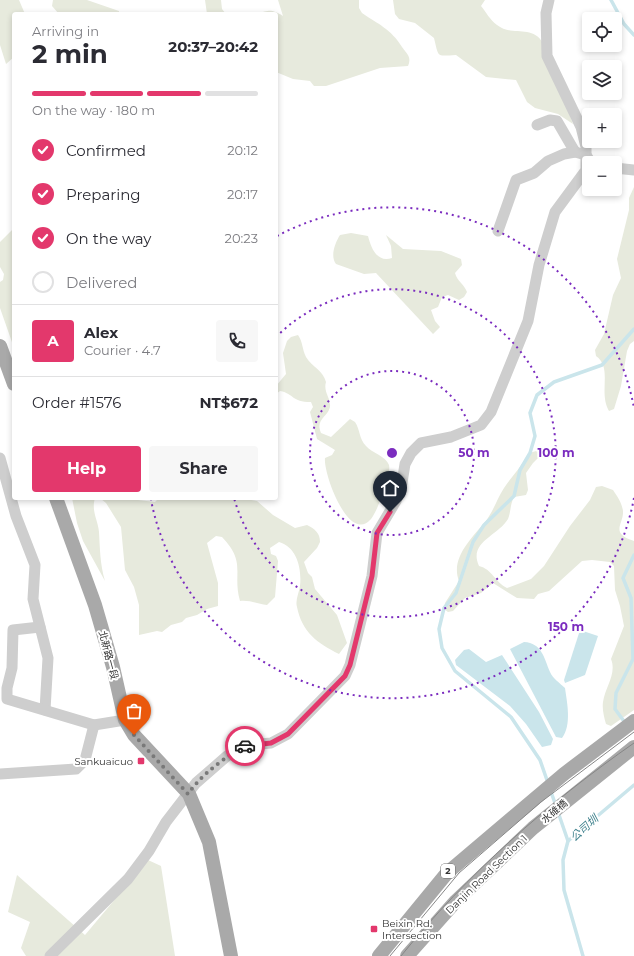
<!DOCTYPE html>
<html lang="en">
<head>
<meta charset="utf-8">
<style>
	:root { --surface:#fff; --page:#f7f7f7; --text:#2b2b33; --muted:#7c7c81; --line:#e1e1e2; --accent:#e3386c }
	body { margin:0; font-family:Montserrat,"Noto Sans TC",sans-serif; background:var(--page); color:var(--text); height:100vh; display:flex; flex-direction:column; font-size:15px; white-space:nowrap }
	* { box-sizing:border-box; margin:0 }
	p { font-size:13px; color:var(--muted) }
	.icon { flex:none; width:22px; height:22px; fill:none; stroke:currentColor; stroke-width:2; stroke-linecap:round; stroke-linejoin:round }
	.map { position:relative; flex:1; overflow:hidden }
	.side { position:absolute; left:12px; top:12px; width:266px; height:488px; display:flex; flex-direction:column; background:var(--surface); border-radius:4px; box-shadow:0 2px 6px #0003 }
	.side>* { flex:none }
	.tools { position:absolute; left:582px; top:12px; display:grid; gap:8px }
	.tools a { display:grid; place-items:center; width:40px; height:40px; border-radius:4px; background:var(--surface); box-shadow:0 2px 6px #0003; font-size:20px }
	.pin { position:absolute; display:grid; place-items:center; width:34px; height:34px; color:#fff; margin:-41px -17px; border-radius:50% 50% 50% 0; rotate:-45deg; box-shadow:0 0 4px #0007 }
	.pin .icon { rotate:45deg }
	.courier { position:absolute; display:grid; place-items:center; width:40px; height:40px; margin:-20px; border:3px solid #e3386c; border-radius:50%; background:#fff; color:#222; box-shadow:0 1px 5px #0007 }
	.headline em { font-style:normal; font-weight:700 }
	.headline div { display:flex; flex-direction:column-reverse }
	.headline { display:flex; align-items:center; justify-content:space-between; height:68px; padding:0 20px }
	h1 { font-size:26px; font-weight:700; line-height:30px }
	.bar { display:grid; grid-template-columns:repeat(4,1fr); gap:6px 4px; align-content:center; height:48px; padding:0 20px }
	.bar i { height:5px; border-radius:3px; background:var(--line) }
	.bar .on { background:var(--accent) }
	.bar p { grid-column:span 4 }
	.line { display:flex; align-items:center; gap:10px; padding:0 20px; border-top:1px solid var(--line) }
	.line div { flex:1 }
	.round { display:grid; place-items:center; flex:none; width:42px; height:42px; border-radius:4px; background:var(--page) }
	ol { padding:0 20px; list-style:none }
	li { display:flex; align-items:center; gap:12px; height:44px }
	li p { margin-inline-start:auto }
	li .icon { padding:4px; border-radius:50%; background:var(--accent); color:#fff; stroke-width:4 }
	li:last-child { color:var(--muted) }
	li i { width:22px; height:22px; border:2px solid var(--line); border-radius:50% }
	.button { display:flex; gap:8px; margin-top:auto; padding:8px 20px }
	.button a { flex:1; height:46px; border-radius:4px; background:var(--accent); color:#fff; font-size:16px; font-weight:700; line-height:46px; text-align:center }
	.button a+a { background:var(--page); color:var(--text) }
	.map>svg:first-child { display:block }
</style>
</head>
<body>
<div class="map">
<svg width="634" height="956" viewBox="0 0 634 956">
	<rect width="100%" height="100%" fill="#fff"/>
	<g fill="#e7eadd">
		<path d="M 0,0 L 19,0 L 25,14 L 14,14 L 14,57 L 6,64 L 0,45 Z"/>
		<path d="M 53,0 L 87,0 L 119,11 L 119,14 L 59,14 L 52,6 Z"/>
		<path d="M 205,0 L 221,0 L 222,9 L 226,14 L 207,14 Z"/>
		<path d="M 278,0 L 359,0 L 359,8 L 362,13 C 378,24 391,29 402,47 C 407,54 412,57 408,66 L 380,68 L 326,86 L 314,86 L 310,81 L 293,79 L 276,72 L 276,14 L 257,14 C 270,10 271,9 283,16 Z"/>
		<path d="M 393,0 L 485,0 L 481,6 C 486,12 490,20 497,25 C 512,37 532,24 543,43 L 573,124 L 558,114 L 535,108 L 527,102 L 516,80 L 486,77 L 456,55 C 436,56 439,58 434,38 L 415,23 L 399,19 L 395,14 Z"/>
		<path d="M 634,187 L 634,341 L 630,344 L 627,351 L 621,386 L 614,409 L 609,411 C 598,392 613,368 596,356 L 595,350 L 604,334 L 613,295 L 621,278 L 617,259 L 629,210 L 629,198 Z"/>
		<path d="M 14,228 L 14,348 L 0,308 L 0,282 L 3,280 L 4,274 L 0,267 L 0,242 Z"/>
		<path d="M 351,233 L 368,236 C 371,248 377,263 392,258 L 391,246 L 386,235 L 403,249 L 441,251 L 461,259 L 462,265 L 455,273 C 457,281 464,284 467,292 L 464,297 L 459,300 L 448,295 L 442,297 L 438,307 L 431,310 L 435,321 L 440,327 L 433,334 L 376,273 L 364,274 L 336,264 C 330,256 335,243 340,235 Z"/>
		<path d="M 298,335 C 303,342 302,349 306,357 C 312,367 323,370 326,382 C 323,392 331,398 330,407 C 328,417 315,419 321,433 L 331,437 L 350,419 L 355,422 C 360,429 359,439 366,446 C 372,453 386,456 389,465 C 391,475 383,480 381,488 C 379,491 382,496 380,500 C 379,505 374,515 371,519 C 349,545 323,473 325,458 L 332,455 L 335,450 L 317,439 L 310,412 L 313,407 L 311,402 C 291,402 295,394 280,391 L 276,394 L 276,386 L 286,374 L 283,353 L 287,341 L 291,337 Z"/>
		<path d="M 540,450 L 545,451 L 533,463 L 526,473 L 528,490 L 526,495 L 514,497 C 510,504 511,512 508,519 C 498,536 468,542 479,566 C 492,569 495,582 507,588 L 531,579 L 544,566 L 570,526 L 590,500 L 596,487 L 602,486 L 613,490 C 617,496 622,503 623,511 C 624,524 609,533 634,541 L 634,710 L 611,726 L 606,724 C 604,717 602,709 603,702 C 605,687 617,674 611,659 L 624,626 L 620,606 L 615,590 L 614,566 L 610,562 L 592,560 L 582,561 L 549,591 L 538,594 L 534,599 L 517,598 L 493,583 L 481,593 L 465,598 L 453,611 L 448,612 L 444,609 L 445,603 L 459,581 C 450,558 472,538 485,522 C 493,512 497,499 504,488 C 512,476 522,466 529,453 Z"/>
		<path d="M 72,498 L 136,498 L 138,500 L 155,502 L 159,498 L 238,498 L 257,501 L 273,515 L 295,528 L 307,525 C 315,529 320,533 320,542 L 317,548 L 304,562 L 308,573 L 312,577 L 315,589 L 337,615 L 347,643 L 339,654 C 317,643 302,632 297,607 C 295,600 299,593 300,586 C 302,569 297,547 279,542 L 270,548 L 271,554 L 276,556 L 278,561 L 275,597 L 267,605 C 257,604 250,600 240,601 C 232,573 247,563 222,537 L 216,536 L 207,543 L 218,583 L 218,606 L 207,609 L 197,615 L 186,618 L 182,622 L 171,625 L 162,632 L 157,631 L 139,635 L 139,605 L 134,587 L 125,570 L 121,527 L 106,503 L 101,499 L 95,498 C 91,511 98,520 99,532 C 100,549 100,564 105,581 L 83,541 L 77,523 Z"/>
		<path d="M 148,860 L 161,866 L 175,956 L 26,956 L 21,948 L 30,922 L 8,912 L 17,875 L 85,935 Z"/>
	</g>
	<g fill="#cae5eb">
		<path d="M 580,630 L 598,636 L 585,675 L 565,683 L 564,680 Z"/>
		<path d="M 524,642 C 542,643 544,658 550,672 C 553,679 560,683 565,688 C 567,702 572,725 562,738 L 556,737 L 510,649 Z"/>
		<path d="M 469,649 L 486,662 L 502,655 L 539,712 L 553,739 L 551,745 L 542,747 L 526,724 L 510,706 L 456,665 L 455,660 L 464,650 Z"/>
	</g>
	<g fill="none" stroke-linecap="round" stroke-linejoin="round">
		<g stroke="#cae5eb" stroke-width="3.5">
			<path d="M 611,0 L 624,24 L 634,35"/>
			<path d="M 626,724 L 615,709 L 616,693 L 633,659 L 631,598 L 623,578 L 634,555"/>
			<path d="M 548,783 L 540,760 L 511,717 L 455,671 L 442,648 L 439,629 L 444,608 L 456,593 L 473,542 L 484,525 L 514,496 L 520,470 L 530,453 L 535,436 L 530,413 L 537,395 L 554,382 L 602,365 L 634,329"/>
			<path d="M 550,789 L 556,806"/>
			<path d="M 558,812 L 568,841"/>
			<path d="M 583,956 L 564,890 L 563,860 L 568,841 L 634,785"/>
		</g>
		<g stroke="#cecece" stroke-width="11">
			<path d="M 537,125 L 550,120 L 557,121 L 575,152"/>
			<path d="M 615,168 L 634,170"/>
			<path d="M 498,231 L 516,180 L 534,173 L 548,161 L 564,154 L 575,152 L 586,155 L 590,161"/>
			<path d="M 0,458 L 16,516 L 35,565 L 33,599 L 48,658 L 45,710"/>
			<path d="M 40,627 L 13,630 L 12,668 L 7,688 L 7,699 L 94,725 L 125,720"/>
			<path d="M 0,774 L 76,769 L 85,760 L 94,725"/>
			<path d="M 50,956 L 128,879 L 149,851 L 166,822 L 196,783 L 227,756 L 247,745 L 271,743 L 288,734 L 345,676 L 350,665 L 372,576 L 377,533 L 396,501 L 402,483 L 405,464 L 411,453 L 421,443 L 451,437 L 481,425 L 491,412 L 528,321 L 539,265 L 555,212 L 586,170 L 586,147 L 581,127 L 547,56 L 546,13 L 549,0"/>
		</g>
		<g stroke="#a9a9a9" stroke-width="14">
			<path d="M 0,346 L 14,384"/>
			<path d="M 56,498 L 95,605 L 113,667 L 125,720 L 134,735 L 189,794 L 209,842 L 231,956"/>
			<path d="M 379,956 L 447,873 L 564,774 L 634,721"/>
			<path d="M 407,956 L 456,901 L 533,828 L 634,747"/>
		</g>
		<g stroke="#868686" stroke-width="1">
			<path d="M 390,956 L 459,873 L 541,802 L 634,732"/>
			<path d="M 401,956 C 467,874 548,803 634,743"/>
		</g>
	</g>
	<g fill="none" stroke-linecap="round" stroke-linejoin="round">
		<path stroke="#797979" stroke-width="4" stroke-dasharray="0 7.2" d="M 134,735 L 188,794 C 203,773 224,758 245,746"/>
		<path stroke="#e3386c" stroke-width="5" d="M 245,746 L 271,743 L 288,734 L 345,676 L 350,665 L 372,576 L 377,533 L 390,512"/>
	</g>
	<g fill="none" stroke="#7b2cbf" stroke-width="2" stroke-dasharray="2 4">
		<circle cx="392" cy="453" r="82"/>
		<path d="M276 337A164 164 0 1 1 234 498"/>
		<path d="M634 498A246 246 0 0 1 151 500M277 236A246 246 0 0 1 634 408"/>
	</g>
	<g fill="#e3386c" stroke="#fff" stroke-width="1.5">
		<rect x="137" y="757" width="8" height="8" rx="2"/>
		<rect x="370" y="925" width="8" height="8" rx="2"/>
	</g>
	<g text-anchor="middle" stroke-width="4" stroke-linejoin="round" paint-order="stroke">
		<rect fill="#fff" stroke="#6f6f6f" stroke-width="1" x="441" y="864" width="14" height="14" rx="3"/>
		<g font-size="9" font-weight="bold" fill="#313131">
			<text x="448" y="874">2</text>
		</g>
		<g font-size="10" fill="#313131" stroke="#fff">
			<text transform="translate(109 655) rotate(75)" y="4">北新路一段</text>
			<text transform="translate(554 811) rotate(-40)" y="4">水碓橋</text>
			<text transform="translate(486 874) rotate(-44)" y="4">Danjin Road Section 1</text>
		</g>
		<g font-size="10" fill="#313131" stroke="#fff" text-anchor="end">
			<text x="133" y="765">Sankuaicuo</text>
			<text x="382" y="927" text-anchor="start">Beixin Rd.<tspan x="382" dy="12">Intersection</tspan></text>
		</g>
		<g font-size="11" font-style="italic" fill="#3d808c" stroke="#fff">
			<text transform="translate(584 828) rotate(-42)" y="4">公司圳</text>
		</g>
	</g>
	<circle cx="392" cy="453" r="6" fill="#7b2cbf" stroke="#fff" stroke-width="2"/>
	<g font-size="12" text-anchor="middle" font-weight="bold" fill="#7b2cbf" stroke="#fff" stroke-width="4" stroke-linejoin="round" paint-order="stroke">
		<text x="474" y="457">50 m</text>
		<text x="556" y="457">100 m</text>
		<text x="566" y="631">150 m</text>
	</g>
</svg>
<div class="tools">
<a><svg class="icon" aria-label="locate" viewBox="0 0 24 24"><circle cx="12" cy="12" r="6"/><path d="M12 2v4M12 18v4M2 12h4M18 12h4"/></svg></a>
<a><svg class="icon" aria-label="layers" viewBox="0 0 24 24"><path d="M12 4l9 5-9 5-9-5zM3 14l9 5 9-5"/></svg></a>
<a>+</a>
<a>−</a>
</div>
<div class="pin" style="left:134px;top:735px;background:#ea580c"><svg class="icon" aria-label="bag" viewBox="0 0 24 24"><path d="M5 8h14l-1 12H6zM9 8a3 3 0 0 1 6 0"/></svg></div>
<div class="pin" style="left:390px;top:512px;background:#1f2937"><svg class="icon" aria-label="home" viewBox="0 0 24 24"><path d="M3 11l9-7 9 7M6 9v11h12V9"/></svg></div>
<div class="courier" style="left:245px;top:746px"><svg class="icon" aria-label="car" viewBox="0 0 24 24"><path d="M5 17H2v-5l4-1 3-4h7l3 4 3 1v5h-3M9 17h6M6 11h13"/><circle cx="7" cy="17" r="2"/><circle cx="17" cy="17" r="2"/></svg></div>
<section class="side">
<div class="headline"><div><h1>2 min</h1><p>Arriving in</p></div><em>20:37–20:42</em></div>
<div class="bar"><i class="on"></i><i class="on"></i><i class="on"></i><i></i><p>On the way · 180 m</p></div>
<ol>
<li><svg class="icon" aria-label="check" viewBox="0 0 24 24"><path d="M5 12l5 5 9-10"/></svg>Confirmed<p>20:12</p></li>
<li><svg class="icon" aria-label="check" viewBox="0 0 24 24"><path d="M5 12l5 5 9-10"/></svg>Preparing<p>20:17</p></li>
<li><svg class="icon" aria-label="check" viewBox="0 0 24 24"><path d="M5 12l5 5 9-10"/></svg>On the way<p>20:23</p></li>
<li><i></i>Delivered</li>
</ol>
<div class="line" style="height:72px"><b class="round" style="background:var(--accent);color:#fff">A</b><div><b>Alex</b><p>Courier · 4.7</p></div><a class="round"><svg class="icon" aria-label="phone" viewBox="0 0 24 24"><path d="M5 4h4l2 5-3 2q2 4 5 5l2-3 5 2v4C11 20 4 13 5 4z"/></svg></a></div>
<div class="line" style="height:52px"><div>Order #1576</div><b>NT$672</b></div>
<div class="button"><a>Help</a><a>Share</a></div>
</section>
</div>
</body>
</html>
